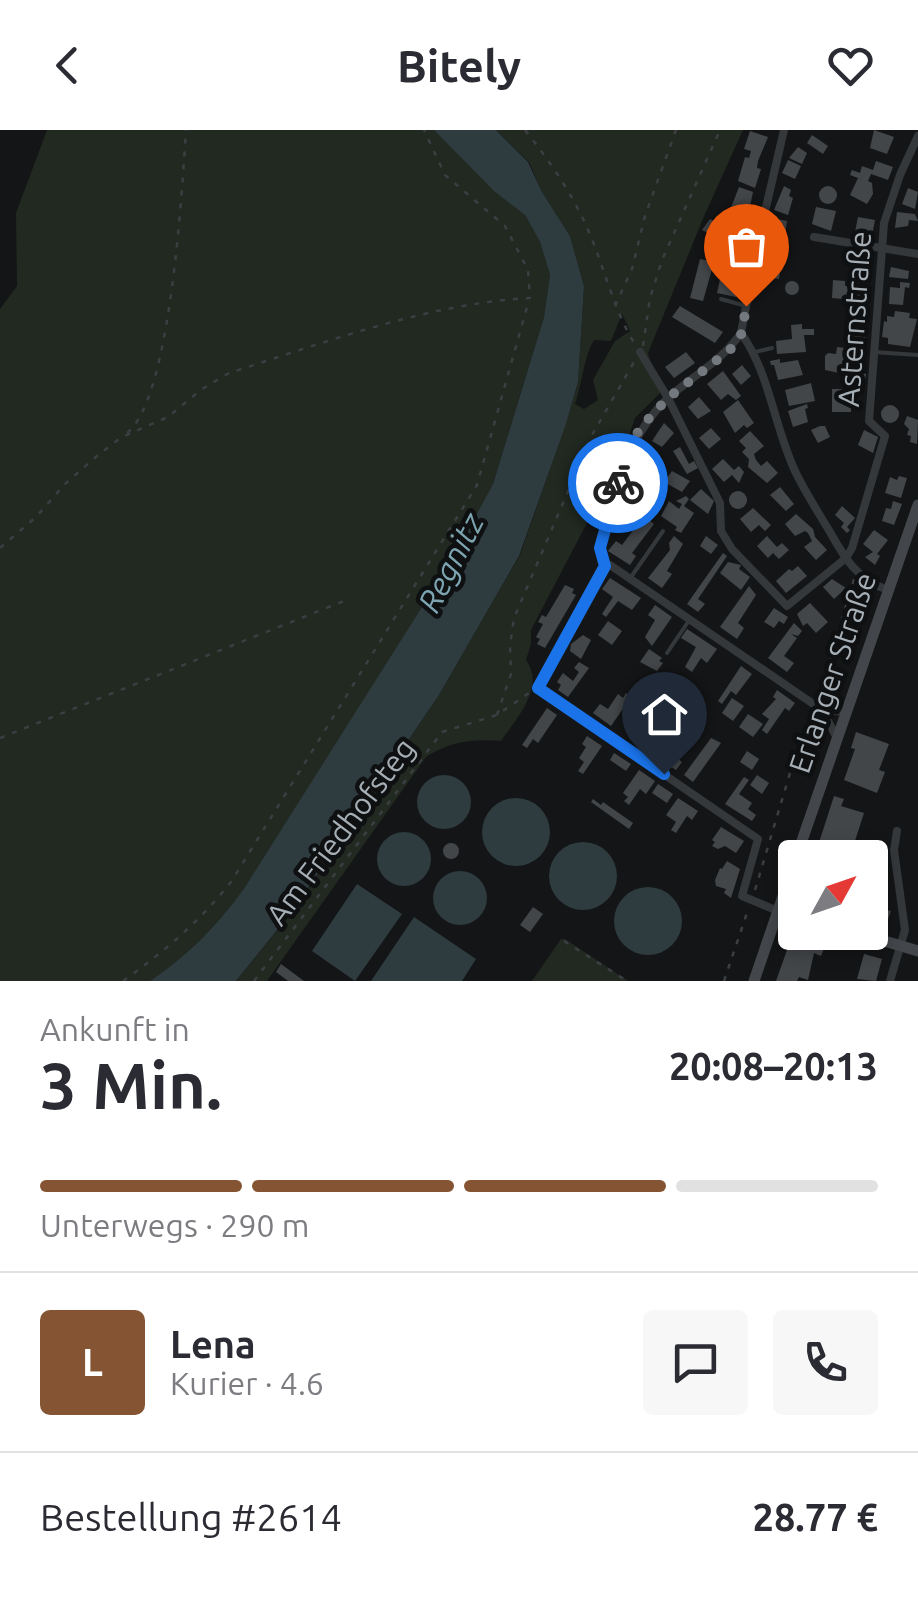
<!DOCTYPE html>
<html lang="de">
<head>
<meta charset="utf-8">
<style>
	:root { --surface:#fff; --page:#f7f7f7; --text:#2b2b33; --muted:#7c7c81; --line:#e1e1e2; --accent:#845433 }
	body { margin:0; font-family:Ubuntu,sans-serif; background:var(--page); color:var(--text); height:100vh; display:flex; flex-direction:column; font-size:38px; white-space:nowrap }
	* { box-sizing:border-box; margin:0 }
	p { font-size:32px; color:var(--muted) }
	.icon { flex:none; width:55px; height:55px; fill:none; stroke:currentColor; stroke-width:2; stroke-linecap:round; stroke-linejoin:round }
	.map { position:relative; height:851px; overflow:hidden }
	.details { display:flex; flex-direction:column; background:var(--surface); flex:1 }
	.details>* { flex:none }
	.needle { width:65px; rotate:50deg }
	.fabs { position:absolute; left:778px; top:710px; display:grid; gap:20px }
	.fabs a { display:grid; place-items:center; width:110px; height:110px; border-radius:10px; background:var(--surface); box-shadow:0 5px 15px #0003; font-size:50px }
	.pin { position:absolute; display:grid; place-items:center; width:85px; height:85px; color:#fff; margin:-102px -42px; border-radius:50% 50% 50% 0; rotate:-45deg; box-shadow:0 0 10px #0007 }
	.pin .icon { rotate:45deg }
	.courier { position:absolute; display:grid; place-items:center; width:100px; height:100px; margin:-50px; border:8px solid #1a73e8; border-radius:50%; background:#fff; color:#222; box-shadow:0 2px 12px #0007 }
	.overview em { font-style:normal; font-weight:700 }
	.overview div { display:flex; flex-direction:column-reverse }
	.overview { display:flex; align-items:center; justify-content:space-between; height:170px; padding:0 40px }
	h1 { font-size:65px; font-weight:700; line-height:75px }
	.bar { display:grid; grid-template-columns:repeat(4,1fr); gap:15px 10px; align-content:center; height:120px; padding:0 40px }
	.bar i { height:12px; border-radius:8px; background:var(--line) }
	.bar .selected { background:var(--accent) }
	.bar p { grid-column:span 4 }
	.line { display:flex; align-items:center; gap:25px; padding:0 40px; border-top:2px solid var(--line) }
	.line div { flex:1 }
	.round { display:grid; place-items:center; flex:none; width:105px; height:105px; border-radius:10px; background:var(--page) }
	header { display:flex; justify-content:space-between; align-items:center; height:130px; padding:0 40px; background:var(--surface); font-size:45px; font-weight:700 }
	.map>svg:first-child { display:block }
</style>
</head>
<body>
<header><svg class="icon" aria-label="back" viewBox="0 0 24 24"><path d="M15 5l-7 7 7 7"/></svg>Bitely<svg class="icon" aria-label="heart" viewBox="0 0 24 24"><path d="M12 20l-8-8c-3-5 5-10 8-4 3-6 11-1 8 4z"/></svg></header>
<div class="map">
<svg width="918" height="851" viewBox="0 0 918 851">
	<rect width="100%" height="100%" fill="#141516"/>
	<g fill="#212921" fill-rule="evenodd">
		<path d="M 47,0 L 434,0 L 525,85 L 540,112 L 550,145 L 544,187 L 493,354 L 454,429 L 245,757 L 222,790 L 183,829 L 150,851 L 0,851 L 0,179 L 17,156 L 16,83 Z"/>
		<path d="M 496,0 L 743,0 L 705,84 L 648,223 L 660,263 L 635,288 L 600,390 L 587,393 L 531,500 L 531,514 L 526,530 C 546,557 516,589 501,611 C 473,609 451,611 426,627 L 267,851 L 236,851 L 291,784 L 439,565 L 520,425 L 565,296 L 578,252 L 584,156 L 570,106 L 542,62 L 529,32 ZM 622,184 L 630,201 L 615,211 L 593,250 L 598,270 L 584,279 L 575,274 C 582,254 584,226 594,210 L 611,211 Z"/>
		<path d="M 561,809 L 565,809 L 628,851 L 532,851 Z"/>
	</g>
	<g fill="#2e3b3f">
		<path d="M 434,0 L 496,0 L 528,32 L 542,62 L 570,106 L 584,156 L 578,252 L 565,297 L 519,426 L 439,565 L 291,783 L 236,851 L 150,851 C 189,825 218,795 245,757 L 453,428 L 493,354 L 544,187 L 550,145 L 540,112 L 525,85 L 494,61 Z"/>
		<circle cx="444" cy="672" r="27"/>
		<circle cx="516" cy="702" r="34"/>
		<circle cx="404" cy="729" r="27"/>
		<circle cx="583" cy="746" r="34"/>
		<circle cx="460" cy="768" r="27"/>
		<path d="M 357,754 L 402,784 L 355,851 L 312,821 Z"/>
		<circle cx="648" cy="791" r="34"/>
		<path d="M 414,787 L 476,829 L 462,851 L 371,851 Z"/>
	</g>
	<g fill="#434649">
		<path d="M 874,0 L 894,7 L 887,24 L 870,18 Z"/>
		<path d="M 750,1 L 768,7 L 758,31 L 757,38 L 761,39 L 755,58 L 738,51 L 745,27 L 749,28 L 751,21 L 744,19 Z"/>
		<path d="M 812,5 L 828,16 L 823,24 L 807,13 Z"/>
		<path d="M 798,17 L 807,23 L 802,34 L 789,28 Z"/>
		<path d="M 788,30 L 801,36 L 795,49 L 782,43 Z"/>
		<path d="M 876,31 L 893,37 L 888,50 L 871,44 L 868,51 L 872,53 L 873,64 L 867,74 L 850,65 L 858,48 L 850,45 L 852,40 L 860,43 L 862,36 L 873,40 Z"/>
		<path d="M 784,56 L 791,60 L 789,66 L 793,68 L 788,85 L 774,80 Z"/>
		<circle cx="828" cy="65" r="9"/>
		<path d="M 739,57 L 753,62 L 748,86 L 730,80 Z"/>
		<path d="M 908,58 L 918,62 L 915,79 L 902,74 Z"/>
		<path d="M 816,77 L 836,81 L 831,101 L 812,94 Z"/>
		<path d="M 897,82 L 915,84 L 918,91 L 909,90 L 908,96 L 895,98 Z"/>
		<path d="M 858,87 L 875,90 L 872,106 L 855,102 Z"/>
		<path d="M 773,88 L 787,91 L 779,149 L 764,147 Z"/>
		<path d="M 710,89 L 748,108 L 740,119 L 702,100 Z"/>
		<path d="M 850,120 L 870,123 L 867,138 L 848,134 Z"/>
		<path d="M 700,129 L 714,132 L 703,171 L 690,168 Z"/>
		<path d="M 891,137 L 909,141 L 908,149 L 889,147 Z"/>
		<path d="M 855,145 L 869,146 L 864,171 L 832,168 L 833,150 L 845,151 L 845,156 L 849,156 L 855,154 Z"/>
		<path d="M 720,149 L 739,153 L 736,167 L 717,163 Z"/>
		<circle cx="792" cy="158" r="7"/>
		<path d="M 900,152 L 910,153 L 909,158 L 905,157 L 903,175 L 889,174 L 890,157 L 900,158 Z"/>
		<path d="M 680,176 L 723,202 L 715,213 L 672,187 Z"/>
		<circle cx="859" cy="187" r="7"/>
		<path d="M 895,181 L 910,183 L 909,188 L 917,189 L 910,217 L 888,214 L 888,208 L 882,207 L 884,191 L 887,192 L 887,186 L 894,187 Z"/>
		<path d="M 802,194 L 802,199 L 814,199 L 814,205 L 804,205 L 806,222 L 777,224 L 776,211 L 792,209 L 791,195 Z"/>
		<path d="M 853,198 L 859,199 L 858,204 L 866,205 L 863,216 L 851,215 Z"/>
		<path d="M 837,217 L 845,218 L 844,224 L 857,226 L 853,246 L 856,242 L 866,244 L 865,251 L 853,251 L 846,249 L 848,245 L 825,240 L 825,226 L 828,223 L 836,224 Z"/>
		<path d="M 686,222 L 695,233 L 674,248 L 665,237 Z"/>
		<path d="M 780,229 L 780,233 L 798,230 L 803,245 L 778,250 L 774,235 L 771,235 L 770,231 Z"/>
		<path d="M 742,235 L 751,246 L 741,255 L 732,244 Z"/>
		<path d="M 723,241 L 741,266 L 736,270 L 728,264 L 721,270 L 707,254 Z"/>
		<path d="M 811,253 L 815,271 L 789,276 L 785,260 Z"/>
		<rect x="832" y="259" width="19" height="23"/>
		<path d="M 699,267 L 711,281 L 698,289 L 688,277 Z"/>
		<path d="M 738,270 L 754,293 L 747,298 L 744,295 L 735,303 L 723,282 Z"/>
		<path d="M 807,274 L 808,278 L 805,279 L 808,292 L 793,297 L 788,281 Z"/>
		<circle cx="890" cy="284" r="9"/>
		<path d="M 907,286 L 918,290 L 917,314 L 910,312 L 911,306 L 907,305 L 909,299 L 904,294 Z"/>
		<path d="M 664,293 L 674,303 L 662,317 L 652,311 Z"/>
		<path d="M 820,296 L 825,296 L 830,307 L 818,313 L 811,300 Z"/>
		<path d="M 711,298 L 721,309 L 709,319 L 699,308 Z"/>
		<path d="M 864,300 L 878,307 L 873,323 L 858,315 Z"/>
		<path d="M 750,301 L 764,316 L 754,324 L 756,330 L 761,336 L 767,331 L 778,343 L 767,353 L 748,337 L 749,329 L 742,322 L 746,318 L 739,311 Z"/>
		<path d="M 680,317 L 689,334 L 694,331 L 698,338 L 687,344 L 673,321 Z"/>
		<path d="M 649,321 L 654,327 L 661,329 L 656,343 L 639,331 Z"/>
		<path d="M 723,329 L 734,340 L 739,336 L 744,342 L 739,353 L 732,345 L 724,352 L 712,339 Z"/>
		<path d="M 672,341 L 690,351 L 682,362 L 664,352 Z"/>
		<path d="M 899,346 L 907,348 L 901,368 L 885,363 L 890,347 L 897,350 Z"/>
		<path d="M 643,353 L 657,363 L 649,375 L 635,365 Z"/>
		<path d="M 780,357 L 794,374 L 786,381 L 770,365 Z"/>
		<path d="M 701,359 L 714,371 L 708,384 L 690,370 Z"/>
		<circle cx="738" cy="370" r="9"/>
		<path d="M 686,366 L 689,369 L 684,376 L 694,383 L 681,403 L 675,400 L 677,397 L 661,386 L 669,371 L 679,379 L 682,374 L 676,371 Z"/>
		<path d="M 893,371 L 902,374 L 894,395 L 882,391 L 886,378 L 891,379 Z"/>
		<path d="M 842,376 L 855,388 L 847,397 L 850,400 L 847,403 L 841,397 L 844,393 L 835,385 Z"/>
		<path d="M 753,378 L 771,395 L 765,401 L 759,395 L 751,402 L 740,389 Z"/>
		<path d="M 796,384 L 813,399 L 815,407 L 827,420 L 816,430 L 804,417 L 812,411 L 808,403 L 805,401 L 795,406 L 785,394 Z"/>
		<path d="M 648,389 L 654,394 L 632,423 L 636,426 L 630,435 L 608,421 L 616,411 L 622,415 L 634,399 L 639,394 L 643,396 Z"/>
		<path d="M 874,400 L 888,410 L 877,424 L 880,426 L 875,435 L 865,427 L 873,422 L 863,414 Z"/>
		<path d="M 674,406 L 683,414 L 667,441 L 672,444 L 662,458 L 648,448 L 670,420 L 669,413 Z"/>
		<path d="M 706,406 L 718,415 L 711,424 L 700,416 Z"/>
		<path d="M 767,406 L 777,417 L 782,413 L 789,420 L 779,429 L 773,423 L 768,428 L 757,416 Z"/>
		<path d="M 723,423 L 727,426 L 698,469 L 705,474 L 698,482 L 687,474 Z"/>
		<path d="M 728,432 L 741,435 L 739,439 L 750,447 L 741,460 L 720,443 Z"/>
		<path d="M 798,436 L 807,446 L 786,463 L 776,451 L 789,439 L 792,441 Z"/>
		<path d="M 610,448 L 641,468 L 632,480 L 618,471 L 606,487 L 602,484 L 613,467 L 602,459 Z"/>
		<path d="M 832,449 L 846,458 L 834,469 L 823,457 Z"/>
		<path d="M 565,455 L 574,459 L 572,463 L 576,465 L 545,518 L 537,514 L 540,509 L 536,507 L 543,494 L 538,492 L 542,485 L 546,487 Z"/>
		<path d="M 749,456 L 756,465 L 738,493 L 744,498 L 737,509 L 720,497 Z"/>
		<path d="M 810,473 L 828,492 L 816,503 L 807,493 L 803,496 L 797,484 Z"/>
		<path d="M 655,475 L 672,487 L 652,516 L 645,507 L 655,490 L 648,485 Z"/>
		<path d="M 774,478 L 788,487 L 784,494 L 779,491 L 774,498 L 764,492 Z"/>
		<path d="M 608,491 L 622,501 L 612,515 L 598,505 Z"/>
		<path d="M 794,493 L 802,501 L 798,506 L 791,504 L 797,508 L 784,526 L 794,533 L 787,542 L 768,528 Z"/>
		<path d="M 687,499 L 717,519 L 707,533 L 701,528 L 692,542 L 685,537 L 696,517 L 681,508 Z"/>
		<path d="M 583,505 L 591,510 L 581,529 L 570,521 L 571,514 Z"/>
		<path d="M 649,519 L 662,528 L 659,531 L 663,533 L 657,541 L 640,532 Z"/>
		<path d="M 579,532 L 589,538 L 568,567 L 558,560 L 561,555 L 557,552 L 563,543 L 573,551 L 579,542 L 574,538 Z"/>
		<path d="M 741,536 L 752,544 L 736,565 L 731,561 L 722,574 L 718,571 Z"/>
		<path d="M 777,560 L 795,573 L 789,581 L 785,578 L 767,604 L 762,600 L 769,589 L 762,584 L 776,569 L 773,567 Z"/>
		<path d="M 626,563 L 631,567 L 611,596 L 593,583 L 600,574 L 608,579 L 618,564 L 623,568 Z"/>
		<path d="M 732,568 L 744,576 L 733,591 L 722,583 Z"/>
		<path d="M 547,578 L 557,585 L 538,613 L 533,609 L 527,618 L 522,615 Z"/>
		<path d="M 748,584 L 763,594 L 753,607 L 739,597 Z"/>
		<path d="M 667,591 L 672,595 L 660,611 L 669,617 L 660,629 L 632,610 L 641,597 L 650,602 L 657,592 L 663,597 Z"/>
		<path d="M 856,602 L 889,614 L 879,640 L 885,642 L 877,663 L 844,650 L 855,619 L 851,618 Z"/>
		<path d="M 587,606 L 602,616 L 583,644 L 578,641 L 584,632 L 579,628 L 586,617 L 582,614 Z"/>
		<path d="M 711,608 L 721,613 L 693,652 L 684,645 Z"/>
		<path d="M 674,620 L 677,622 L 674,626 L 682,632 L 676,640 L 662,631 Z"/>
		<path d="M 747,621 L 759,629 L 752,640 L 740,632 Z"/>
		<path d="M 614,623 L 631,634 L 626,641 L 610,630 Z"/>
		<path d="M 639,640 L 655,651 L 646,664 L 640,659 L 629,675 L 624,671 L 628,667 L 623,663 Z"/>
		<path d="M 757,645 L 769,653 L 762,664 L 750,655 Z"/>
		<path d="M 744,647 L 749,650 L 739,664 L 752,673 L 748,679 L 756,685 L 752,691 L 725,674 Z"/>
		<path d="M 658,654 L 673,664 L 667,673 L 652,663 Z"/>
		<path d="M 834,666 L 844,669 L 841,676 L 864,683 L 853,717 L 859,719 L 856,728 L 814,728 Z"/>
		<path d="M 678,668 L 698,681 L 692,690 L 687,686 L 676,703 L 671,700 L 676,692 L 666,685 Z"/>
		<path d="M 593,669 L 601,675 L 603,672 L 633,693 L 629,699 L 591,672 Z"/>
		<path d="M 721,697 L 744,711 L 736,723 L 725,716 L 718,719 L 712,716 L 715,712 L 712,710 Z"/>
		<circle cx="451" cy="721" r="8"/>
		<path d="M 727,731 L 740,739 L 731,768 L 724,763 L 726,759 L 716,756 L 715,750 L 720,738 L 722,739 Z"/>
		<path d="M 533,777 L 543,784 L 530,802 L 520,795 Z"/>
		<path d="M 872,777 L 891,781 L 885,797 L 870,791 Z"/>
		<path d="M 807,810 L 825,816 L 821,826 L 814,823 L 808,850 L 799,847 L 797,851 L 776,851 L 787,820 L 791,814 L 804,818 Z"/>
		<path d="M 864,824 L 882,829 L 876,851 L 857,849 Z"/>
		<path d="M 281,834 L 304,851 L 288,851 L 276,842 Z"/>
	</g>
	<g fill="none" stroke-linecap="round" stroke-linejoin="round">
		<g stroke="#3b3f42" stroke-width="2.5" stroke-dasharray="5 8" stroke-linecap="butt">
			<path d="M 525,0 C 548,29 569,59 585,93 C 604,134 612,178 636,216"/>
			<path d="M 615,176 L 632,139 L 645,86 L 676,0"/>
			<path d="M 643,216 L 650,168 L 662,130 L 720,0"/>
			<path d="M 127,303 C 171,269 182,59 186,0"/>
			<path d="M 0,418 L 36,387 L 65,354 L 98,325 L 122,307 L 168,287 L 202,259 L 229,243 C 327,212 426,174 530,168 L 528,140 L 505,96 L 445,45 L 424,0"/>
			<path d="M 819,566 L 854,449"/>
			<path d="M 497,585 L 511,544 L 510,515 L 514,488 L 592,305 L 634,232"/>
			<path d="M 0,608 L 349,469"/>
			<path d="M 795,632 L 822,600"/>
			<path d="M 755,760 L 793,633 L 813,583"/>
			<path d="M 564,811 L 627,851"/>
			<path d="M 123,851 C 165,821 199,792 231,752 L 477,355 L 529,170"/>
			<path d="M 254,851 L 442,602 L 497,585 L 532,561"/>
			<path d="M 724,851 L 749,777"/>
		</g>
		<g stroke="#35383b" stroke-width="4">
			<path d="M 724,142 L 752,148"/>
			<path d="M 721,169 L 746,176"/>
			<path d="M 755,222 L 772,218"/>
			<path d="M 873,222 L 918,225"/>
			<path d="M 631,447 L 663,401"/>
			<path d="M 667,523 L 688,492"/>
		</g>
		<g stroke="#35383b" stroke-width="8">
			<path d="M 784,0 L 760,103 L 741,203 C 770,244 774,296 795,341 C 805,362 818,382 830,402 C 845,429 858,450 888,460"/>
			<path d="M 814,107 L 918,124"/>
			<path d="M 640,222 L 668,268 L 720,373 L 721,401 L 732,419 L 787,476 L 846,428 L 852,418 L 885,306 L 869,291 L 884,93 L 900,45 L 918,6"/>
			<path d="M 605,436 C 595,419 604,402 609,384 C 622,341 633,301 667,269 C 692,246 722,231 741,203"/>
			<path d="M 822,580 L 837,608"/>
			<path d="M 778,781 L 742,766 L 758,709 L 538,558 L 600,443 L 610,435 L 822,580 L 846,582"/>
			<path d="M 890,851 L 905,800 L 894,720 L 897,701"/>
		</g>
		<g stroke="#43474b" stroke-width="11">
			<path d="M 796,728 L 918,375"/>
			<path d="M 779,781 L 795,785"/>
			<path d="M 854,802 L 918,821"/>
			<path d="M 754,851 L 795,731"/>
		</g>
	</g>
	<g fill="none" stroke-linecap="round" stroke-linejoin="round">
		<path stroke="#73797e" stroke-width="10" stroke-dasharray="0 18" d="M 618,353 L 639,299 L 668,268 L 730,220 L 742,203 L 746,176"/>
		<path stroke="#1a73e8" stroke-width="12" d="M 618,353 L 600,418 L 605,436 L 538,558 L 664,644"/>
	</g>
	<g text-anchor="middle" stroke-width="9" stroke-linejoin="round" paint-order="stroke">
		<g font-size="30" fill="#a6afb6" stroke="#0f1011">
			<text transform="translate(855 189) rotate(-86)" y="10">Asternstraße</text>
			<text transform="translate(833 543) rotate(-71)" y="10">Erlanger Straße</text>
			<text transform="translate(341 702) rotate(-53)" y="10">Am Friedhofsteg</text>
		</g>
		<g font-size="32" font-style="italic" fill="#7da5b1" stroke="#0f1011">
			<text transform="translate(451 433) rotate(-63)" y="11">Regnitz</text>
		</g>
	</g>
</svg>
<div class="fabs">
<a><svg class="needle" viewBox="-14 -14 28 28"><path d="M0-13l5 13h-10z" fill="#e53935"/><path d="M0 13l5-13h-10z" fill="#7c7c81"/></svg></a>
</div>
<div class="pin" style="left:746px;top:176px;background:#ea580c"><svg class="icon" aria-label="bag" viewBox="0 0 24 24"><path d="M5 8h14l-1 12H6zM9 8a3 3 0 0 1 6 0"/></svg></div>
<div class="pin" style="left:664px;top:644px;background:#1f2937"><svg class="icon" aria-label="home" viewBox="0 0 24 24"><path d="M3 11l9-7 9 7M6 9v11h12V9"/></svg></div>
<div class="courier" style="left:618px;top:353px"><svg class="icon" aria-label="bike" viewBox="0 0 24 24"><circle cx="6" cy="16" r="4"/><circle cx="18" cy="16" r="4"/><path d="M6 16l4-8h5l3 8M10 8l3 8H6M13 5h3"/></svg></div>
</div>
<section class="details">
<div class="overview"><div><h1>3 Min.</h1><p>Ankunft in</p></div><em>20:08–20:13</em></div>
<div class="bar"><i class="selected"></i><i class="selected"></i><i class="selected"></i><i></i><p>Unterwegs · 290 m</p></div>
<div class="line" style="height:180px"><b class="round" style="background:var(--accent);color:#fff">L</b><div><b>Lena</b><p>Kurier · 4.6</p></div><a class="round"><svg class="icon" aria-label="chat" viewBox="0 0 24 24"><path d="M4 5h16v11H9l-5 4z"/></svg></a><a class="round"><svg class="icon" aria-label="phone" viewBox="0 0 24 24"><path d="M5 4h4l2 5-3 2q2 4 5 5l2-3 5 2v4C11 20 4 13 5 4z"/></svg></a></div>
<div class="line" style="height:130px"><div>Bestellung #2614</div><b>28.77 €</b></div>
</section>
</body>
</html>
